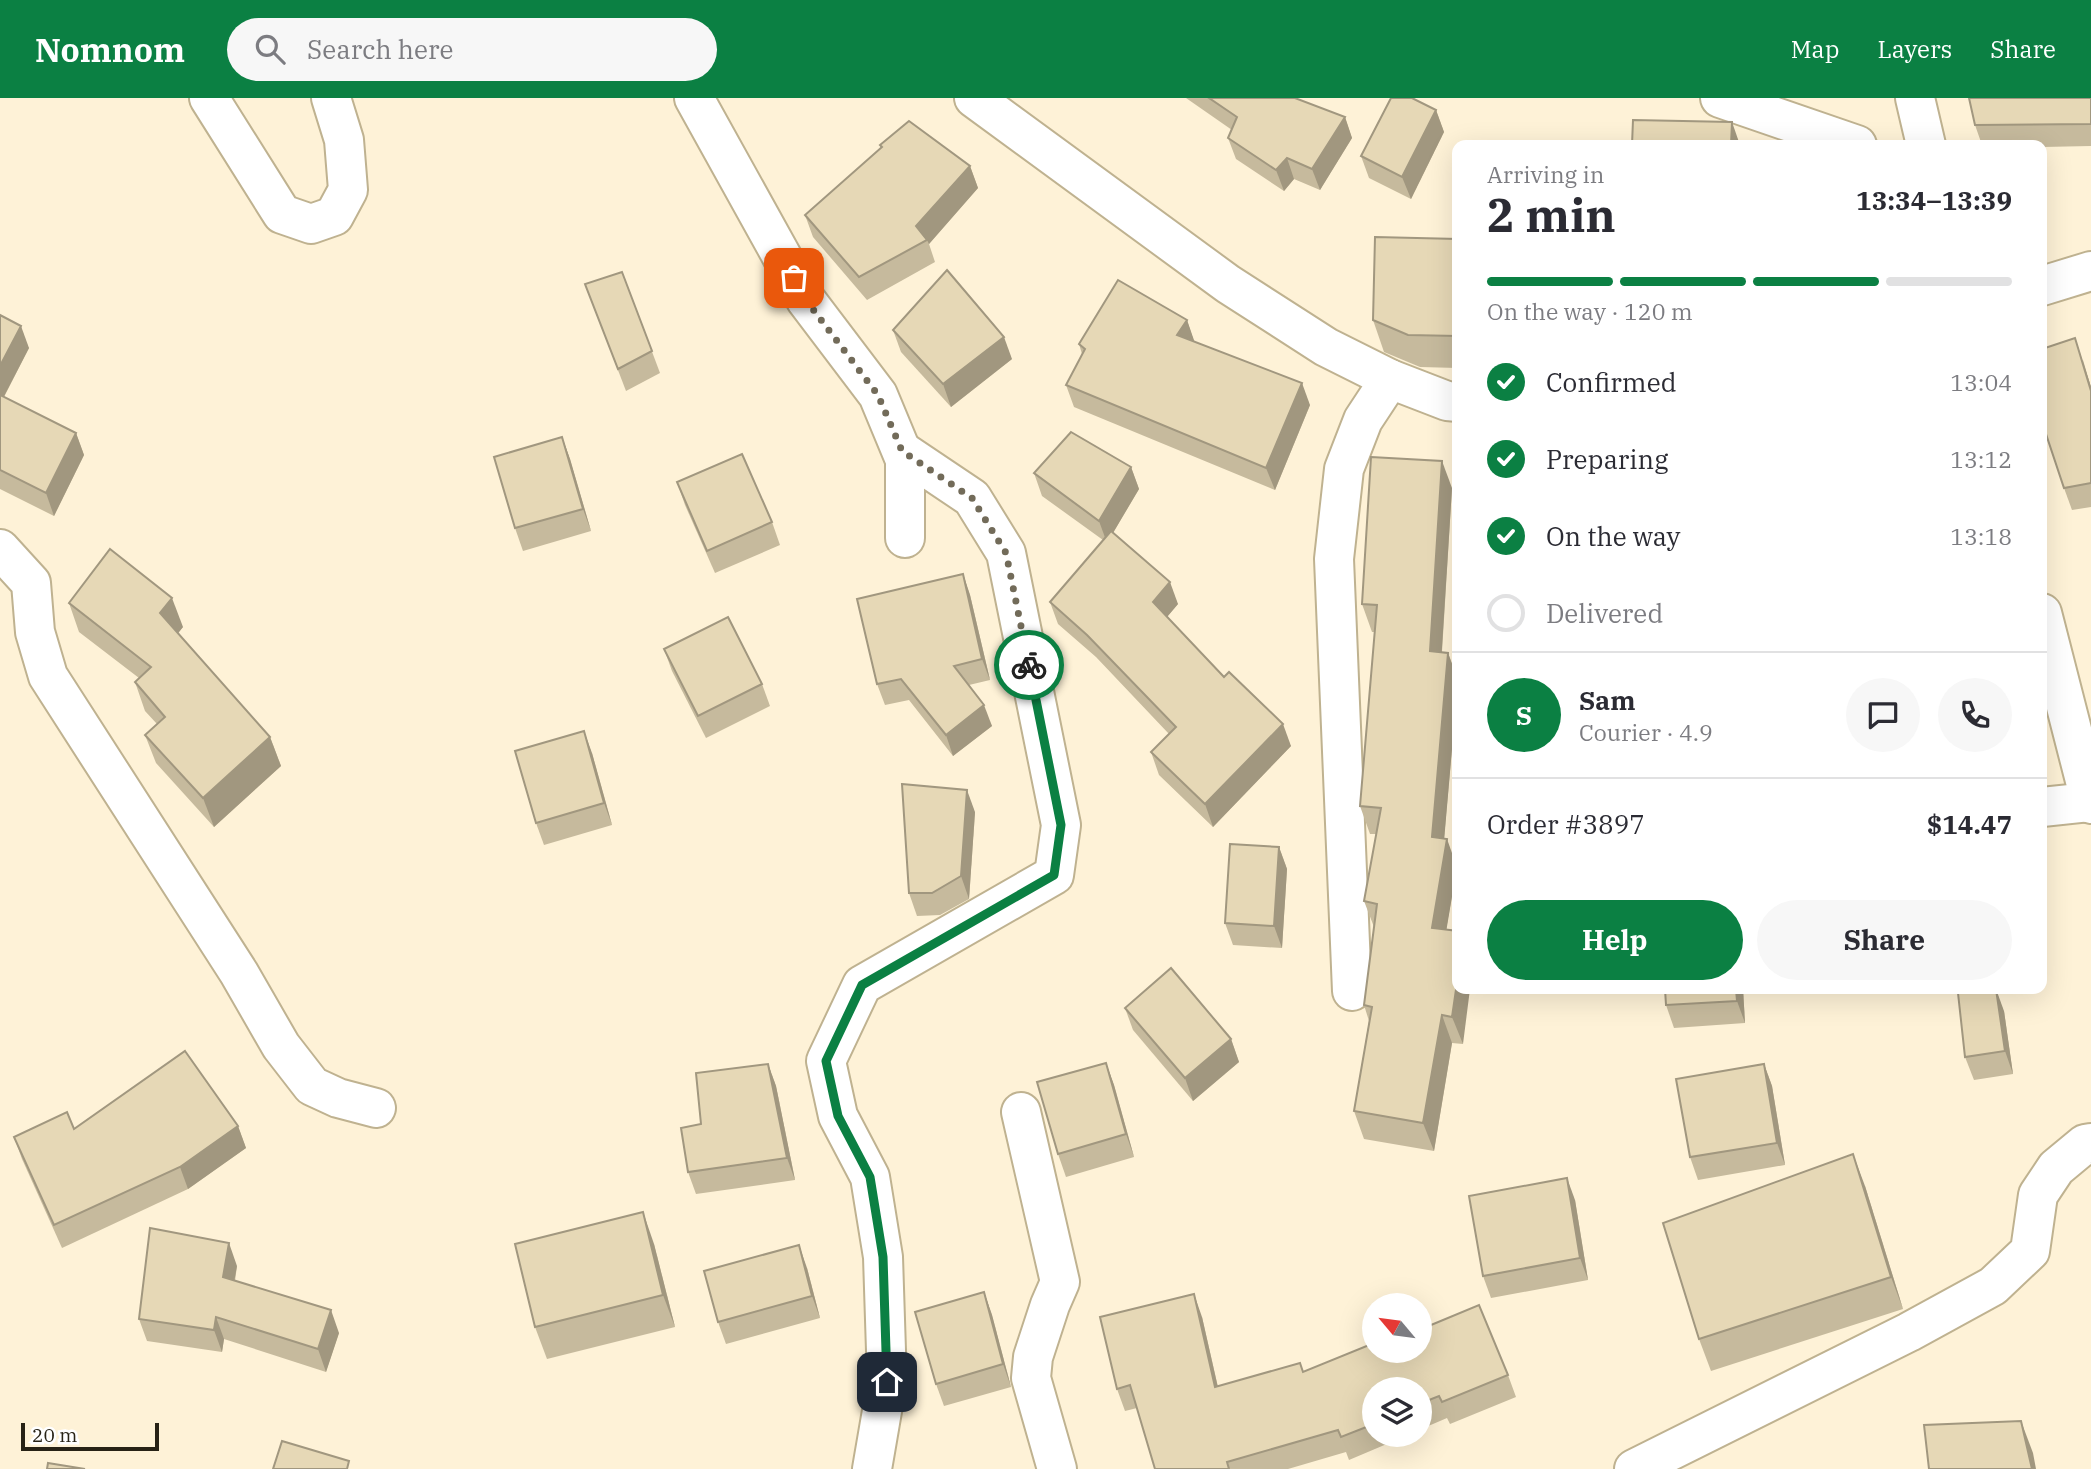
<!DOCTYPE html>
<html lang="en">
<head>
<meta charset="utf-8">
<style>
	:root { --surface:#fff; --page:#f7f7f7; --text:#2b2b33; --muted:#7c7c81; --line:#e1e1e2; --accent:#0b8043 }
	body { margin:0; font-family:"IBM Plex Serif",serif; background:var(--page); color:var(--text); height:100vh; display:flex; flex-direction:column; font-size:26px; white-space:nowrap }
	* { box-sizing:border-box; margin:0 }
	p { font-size:23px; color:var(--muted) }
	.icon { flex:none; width:38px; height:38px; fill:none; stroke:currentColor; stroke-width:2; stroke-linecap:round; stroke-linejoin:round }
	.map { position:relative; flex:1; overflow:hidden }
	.drawer { position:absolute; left:1452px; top:42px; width:595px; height:854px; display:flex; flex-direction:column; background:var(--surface); border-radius:14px; box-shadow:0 7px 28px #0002 }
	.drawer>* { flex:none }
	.needle { width:46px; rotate:299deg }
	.tools { position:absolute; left:1362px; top:1195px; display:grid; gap:14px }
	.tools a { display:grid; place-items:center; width:70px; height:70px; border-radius:50%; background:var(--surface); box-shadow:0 7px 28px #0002; font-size:35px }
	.scale { position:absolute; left:21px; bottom:18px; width:138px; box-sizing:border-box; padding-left:7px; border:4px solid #272215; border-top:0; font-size:19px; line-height:24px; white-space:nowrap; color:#272215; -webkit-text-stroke:5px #fff; paint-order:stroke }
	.pin { position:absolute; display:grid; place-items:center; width:60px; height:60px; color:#fff; margin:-30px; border-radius:14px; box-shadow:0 4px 10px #0006 }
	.courier { position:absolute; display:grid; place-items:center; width:70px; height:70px; margin:-35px; border:5px solid #0b8043; border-radius:50%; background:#fff; color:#222; box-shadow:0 2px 9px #0007 }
	.summary em { font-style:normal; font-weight:700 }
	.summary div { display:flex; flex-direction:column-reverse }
	.summary { display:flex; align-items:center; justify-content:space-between; height:119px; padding:0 35px }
	h1 { font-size:46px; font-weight:700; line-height:52px }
	.bar { display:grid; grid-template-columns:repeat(4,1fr); gap:10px 7px; align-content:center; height:84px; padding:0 35px }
	.bar i { height:9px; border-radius:5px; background:var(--line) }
	.bar .on { background:var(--accent) }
	.bar p { grid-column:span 4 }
	.line { display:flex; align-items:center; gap:18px; padding:0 35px; border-top:2px solid var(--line) }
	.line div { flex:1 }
	.round { display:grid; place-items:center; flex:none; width:74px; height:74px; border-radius:37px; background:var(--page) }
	ol { padding:0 35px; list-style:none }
	li { display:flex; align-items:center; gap:21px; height:77px }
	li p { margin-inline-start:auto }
	li .icon { padding:7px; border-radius:50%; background:var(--accent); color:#fff; stroke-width:4 }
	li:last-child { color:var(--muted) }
	li i { width:38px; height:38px; border:4px solid var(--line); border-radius:50% }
	.primary-button { display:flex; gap:14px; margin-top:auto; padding:14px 35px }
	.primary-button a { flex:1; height:80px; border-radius:42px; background:var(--accent); color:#fff; font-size:28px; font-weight:700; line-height:80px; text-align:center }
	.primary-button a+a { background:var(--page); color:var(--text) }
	header { display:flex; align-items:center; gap:42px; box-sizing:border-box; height:98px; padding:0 35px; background:var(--accent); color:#fff }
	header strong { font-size:33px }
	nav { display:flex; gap:38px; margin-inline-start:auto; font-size:24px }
	.search { width:490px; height:63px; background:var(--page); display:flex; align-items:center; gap:18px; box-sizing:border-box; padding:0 24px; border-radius:38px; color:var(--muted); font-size:26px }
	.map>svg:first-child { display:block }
</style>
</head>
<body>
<header>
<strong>Nomnom</strong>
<div class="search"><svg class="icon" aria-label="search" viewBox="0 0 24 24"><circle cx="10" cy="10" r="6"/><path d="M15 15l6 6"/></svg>Search here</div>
<nav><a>Map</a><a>Layers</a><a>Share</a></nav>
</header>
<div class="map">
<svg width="2091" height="1371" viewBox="0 0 2091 1371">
	<rect width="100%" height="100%" fill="#fef2d7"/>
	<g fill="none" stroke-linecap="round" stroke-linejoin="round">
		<g stroke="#bfb290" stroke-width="42">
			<g id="minor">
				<path d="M 209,0 L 282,116 L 311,126 L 334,118 L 348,92 L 344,42 L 331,0"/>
				<path d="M 694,0 L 806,202 L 878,297 L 905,362 L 905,440"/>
				<path d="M 974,0 L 1228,186 L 1326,249 L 1390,281 L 1447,303 L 1458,304"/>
				<path d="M 1720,0 L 1857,47"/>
				<path d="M 2042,188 L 2091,173"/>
				<path d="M 0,451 L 31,485 L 35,534 L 48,578 L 239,875 L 281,948 L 312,988 L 338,1000 L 376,1010"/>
				<path d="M 2042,709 L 2090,704"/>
				<path d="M 1352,893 L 1334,461 L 1344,371 L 1363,322 L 1390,281"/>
				<path d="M 1021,1014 L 1060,1184 L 1050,1207 L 1033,1259 L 1031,1280 L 1057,1371"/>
				<path d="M 872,1371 L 887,1284 L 883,1159 L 870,1079 L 838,1018 L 826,963 L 862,887 L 1054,777 L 1061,727 L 1006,455 L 972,400 L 902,353"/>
				<path d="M 1634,1371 L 1909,1234 L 1993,1188 L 2030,1153 L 2038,1097 L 2056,1070 L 2085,1046 L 2091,1045"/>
			</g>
		</g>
		<g stroke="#bfb290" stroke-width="42">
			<g id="tertiary">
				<path d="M 1915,0 L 1926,47"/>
				<path d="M 2042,515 L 2091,706"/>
			</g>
		</g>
		<use href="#minor" stroke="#fff" stroke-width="38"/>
		<use href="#tertiary" stroke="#fff" stroke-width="38"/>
	</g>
	<g fill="#c6ba9d">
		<path d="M 1186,0 L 1295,0 L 1345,19 L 1352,40 L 1320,92 L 1294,81 L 1284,93 L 1236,61 L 1228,40 L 1232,32 Z"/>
		<path d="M 2091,0 L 2091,48 L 2042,49 L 2042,47 L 1982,47 L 1975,27 Z"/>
		<path d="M 1436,12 L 1444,34 L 1411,101 L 1369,80 L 1361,58 Z"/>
		<path d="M 880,47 L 970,68 L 978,90 L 929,146 L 935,164 L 867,202 L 813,139 L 805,117 L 881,50 Z"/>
		<path d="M 1458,141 L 1458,270 L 1420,269 L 1384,254 L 1373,222 Z"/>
		<path d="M 622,174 L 660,275 L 626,293 L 585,186 Z"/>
		<path d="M 0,217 L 29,250 L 4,299 L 76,335 L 84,357 L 54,418 L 0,391 Z"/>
		<path d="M 1187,222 L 1194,244 L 1310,307 L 1275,392 L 1074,309 L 1066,287 L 1082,256 L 1079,246 Z"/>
		<path d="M 893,232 L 1012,261 L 951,309 L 901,254 Z"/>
		<path d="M 2083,262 L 2091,289 L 2091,409 L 2072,412 L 2064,390 Z"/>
		<path d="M 562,339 L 570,361 L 591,433 L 523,453 L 515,430 Z"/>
		<path d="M 1131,369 L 1139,391 L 1113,435 L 1178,506 L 1167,519 L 1291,648 L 1213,729 L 1159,677 L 1151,654 L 1169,636 L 1096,559 L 1058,526 L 1050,504 L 1103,442 L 1042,398 L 1034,375 Z"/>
		<path d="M 677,384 L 772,424 L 780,447 L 715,475 L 685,407 Z"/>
		<path d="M 1452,390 L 1442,554 L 1448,555 L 1458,582 L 1444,741 L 1457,769 L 1446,832 L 1463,946 L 1452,945 L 1434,1053 L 1364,1041 L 1354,1013 L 1369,923 L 1364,907 L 1374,829 L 1364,803 L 1376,736 L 1370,736 L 1360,708 L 1375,534 L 1372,534 L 1362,506 Z"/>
		<path d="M 963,476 L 970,497 L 990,582 L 969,587 L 992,628 L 953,658 L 909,602 L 885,607 L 877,586 Z"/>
		<path d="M 69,505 L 183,529 L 178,535 L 270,639 L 281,668 L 214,729 L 156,665 L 145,637 L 157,626 L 145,613 L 135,584 L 139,580 L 79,534 Z"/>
		<path d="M 664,551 L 762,586 L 770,608 L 706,640 L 672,573 Z"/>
		<path d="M 592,655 L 612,727 L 544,747 L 536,725 Z"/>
		<path d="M 975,714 L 969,801 L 940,817 L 917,818 L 909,795 Z"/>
		<path d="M 1279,749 L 1287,771 L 1282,850 L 1233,847 L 1225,825 Z"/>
		<path d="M 1665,891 L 1743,891 L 1745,925 L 1674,930 L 1666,907 Z"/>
		<path d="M 1125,910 L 1231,941 L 1239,964 L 1193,1003 L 1133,932 Z"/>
		<path d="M 2004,913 L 2013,976 L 1974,982 L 1965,959 Z"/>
		<path d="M 1106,965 L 1114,987 L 1134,1059 L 1066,1079 L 1058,1056 Z"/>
		<path d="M 768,966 L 776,988 L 795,1082 L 696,1096 L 688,1074 L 701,1026 Z"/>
		<path d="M 1764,966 L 1772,988 L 1785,1067 L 1698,1082 L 1690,1059 Z"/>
		<path d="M 238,1028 L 246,1050 L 188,1091 L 62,1150 L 22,1061 L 14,1039 L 74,1031 Z"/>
		<path d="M 1865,1088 L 1903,1211 L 1711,1273 L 1699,1241 Z"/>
		<path d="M 1575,1102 L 1588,1182 L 1491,1200 L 1483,1178 Z"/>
		<path d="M 654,1146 L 675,1229 L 547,1261 L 535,1229 Z"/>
		<path d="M 237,1168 L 235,1183 L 339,1235 L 326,1274 L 224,1241 L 222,1254 L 147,1243 L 139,1221 Z"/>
		<path d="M 807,1170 L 820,1220 L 726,1246 L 718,1224 Z"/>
		<path d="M 984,1194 L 992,1217 L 1011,1289 L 944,1308 L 936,1286 Z"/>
		<path d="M 1202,1219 L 1218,1289 L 1303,1274 L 1374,1253 L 1508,1277 L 1516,1299 L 1450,1326 L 1447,1320 L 1419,1332 L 1419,1292 L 1374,1292 L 1374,1337 L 1408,1337 L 1349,1362 L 1346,1354 L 1288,1371 L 1155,1371 L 1137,1310 L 1125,1313 L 1117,1291 Z"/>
	</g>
	<g fill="#a1977f">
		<path d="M 1436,12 L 1444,34 L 1411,101 L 1402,79 Z"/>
		<path d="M 1345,19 L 1352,40 L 1320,92 L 1312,71 Z"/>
		<path d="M 1732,24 L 1740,47 L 1731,47 Z"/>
		<path d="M 1287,60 L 1294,81 L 1284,93 L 1276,72 Z"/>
		<path d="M 970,68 L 978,90 L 929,146 L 927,142 L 916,128 Z"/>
		<path d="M 1187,222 L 1195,245 L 1177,237 Z"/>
		<path d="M 21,228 L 29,250 L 0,306 L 0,268 Z"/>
		<path d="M 1004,239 L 1012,261 L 951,309 L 943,286 Z"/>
		<path d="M 2075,240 L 2091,289 L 2091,293 Z"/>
		<path d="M 1302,285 L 1310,307 L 1275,392 L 1266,370 Z"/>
		<path d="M 76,335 L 84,357 L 54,418 L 46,395 Z"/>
		<path d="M 562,339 L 570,361 L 591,433 L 583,411 Z"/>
		<path d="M 1442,363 L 1452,390 L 1440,581 L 1430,553 Z"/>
		<path d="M 1131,369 L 1139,391 L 1107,445 L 1099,423 Z"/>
		<path d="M 963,476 L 970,497 L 990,582 L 982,561 Z"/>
		<path d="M 1170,484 L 1178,506 L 1161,526 L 1153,504 Z"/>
		<path d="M 172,500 L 183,529 L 171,544 L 160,515 Z"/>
		<path d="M 1448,555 L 1458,582 L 1442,766 L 1432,739 Z"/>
		<path d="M 984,607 L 992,628 L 953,658 L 946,637 Z"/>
		<path d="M 1283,626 L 1291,648 L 1213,729 L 1205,706 Z"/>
		<path d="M 584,633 L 592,655 L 612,727 L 604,705 Z"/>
		<path d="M 270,639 L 281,668 L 214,729 L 203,700 Z"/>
		<path d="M 967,692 L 975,714 L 969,801 L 961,778 Z"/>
		<path d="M 1447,741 L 1457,769 L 1442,858 L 1432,830 Z"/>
		<path d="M 1279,749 L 1287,771 L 1282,850 L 1274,828 Z"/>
		<path d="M 1458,878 L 1458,891 L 1470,891 L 1463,946 L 1452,919 Z"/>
		<path d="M 1736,891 L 1743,891 L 1745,925 L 1737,903 Z"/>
		<path d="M 1996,891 L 2004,913 L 2013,976 L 2005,953 Z"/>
		<path d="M 1442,917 L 1452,945 L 1434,1053 L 1423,1025 Z"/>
		<path d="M 1231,941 L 1239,964 L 1193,1003 L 1185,980 Z"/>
		<path d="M 1106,965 L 1114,987 L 1134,1059 L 1126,1036 Z"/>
		<path d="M 768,966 L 776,988 L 795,1082 L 787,1060 Z"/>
		<path d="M 1764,966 L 1772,988 L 1785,1067 L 1777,1045 Z"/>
		<path d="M 238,1028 L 246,1050 L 188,1091 L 180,1069 Z"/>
		<path d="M 1853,1056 L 1865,1088 L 1903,1211 L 1891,1179 Z"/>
		<path d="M 1567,1080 L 1575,1102 L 1588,1182 L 1580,1160 Z"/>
		<path d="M 643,1114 L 654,1146 L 675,1229 L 663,1197 Z"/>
		<path d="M 229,1145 L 237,1168 L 231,1201 L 223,1179 Z"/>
		<path d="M 799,1147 L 807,1170 L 820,1220 L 812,1198 Z"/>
		<path d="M 984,1194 L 992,1217 L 1011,1289 L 1003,1266 Z"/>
		<path d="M 1194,1196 L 1202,1219 L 1223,1312 L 1215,1289 Z"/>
		<path d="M 331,1212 L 339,1235 L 326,1274 L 318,1251 Z"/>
		<path d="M 216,1219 L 224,1241 L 222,1254 L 214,1232 Z"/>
		<path d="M 2021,1323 L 2033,1355 L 2036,1371 L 2032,1371 Z"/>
	</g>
	<g fill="#e6d8b6" stroke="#a1977f" stroke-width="2">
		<path d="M 1209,0 L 1295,0 L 1345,19 L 1312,71 L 1287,60 L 1276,72 L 1228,40 L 1237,19 Z"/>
		<path d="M 1391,0 L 1412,0 L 1436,12 L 1402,79 L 1361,58 Z"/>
		<path d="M 1969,0 L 2091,0 L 2091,26 L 1975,27 Z"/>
		<path d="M 1633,22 L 1732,24 L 1731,47 L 1632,47 Z"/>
		<path d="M 909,23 L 970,68 L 916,128 L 927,142 L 859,179 L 805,117 L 882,49 L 880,47 Z"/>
		<path d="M 1375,139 L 1458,141 L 1458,238 L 1408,237 L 1373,222 Z"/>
		<path d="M 947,172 L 1004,239 L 943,286 L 893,232 Z"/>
		<path d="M 622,174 L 652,253 L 618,271 L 585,186 Z"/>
		<path d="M 1118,182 L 1187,222 L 1177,237 L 1302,285 L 1266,370 L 1066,287 L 1085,251 L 1079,246 Z"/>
		<path d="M 0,217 L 21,228 L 0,268 Z"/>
		<path d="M 2075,240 L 2091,293 L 2091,385 L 2064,390 L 2042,324 L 2042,251 Z"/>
		<path d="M 0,297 L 76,335 L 46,395 L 0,372 Z"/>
		<path d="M 1071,334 L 1131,369 L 1099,423 L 1034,375 Z"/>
		<path d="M 562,339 L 583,411 L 515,430 L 494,359 Z"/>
		<path d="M 742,356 L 772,424 L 707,453 L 677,384 Z"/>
		<path d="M 1371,359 L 1442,363 L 1430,553 L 1448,555 L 1432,739 L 1447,741 L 1432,830 L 1458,833 L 1458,878 L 1452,919 L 1442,917 L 1423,1025 L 1354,1013 L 1372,909 L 1364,907 L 1377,806 L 1364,803 L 1381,710 L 1360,708 L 1377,507 L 1362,506 Z"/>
		<path d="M 1111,433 L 1170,484 L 1153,504 L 1224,579 L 1229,574 L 1283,626 L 1205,706 L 1151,654 L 1176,629 L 1087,537 L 1050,504 Z"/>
		<path d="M 110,451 L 172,500 L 160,515 L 270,639 L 203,700 L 145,637 L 165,619 L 135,584 L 151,569 L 69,505 Z"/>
		<path d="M 963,476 L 982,561 L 954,568 L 984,607 L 946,637 L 901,581 L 877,586 L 857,501 Z"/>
		<path d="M 728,519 L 762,586 L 698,618 L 664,551 Z"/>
		<path d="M 584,633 L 604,705 L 536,725 L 515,653 Z"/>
		<path d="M 902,686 L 967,692 L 961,778 L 932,795 L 909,795 Z"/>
		<path d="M 1230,746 L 1279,749 L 1274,828 L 1225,825 Z"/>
		<path d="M 1171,870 L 1231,941 L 1185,980 L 1125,910 Z"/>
		<path d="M 1665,891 L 1736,891 L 1737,903 L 1666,907 Z"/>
		<path d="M 1996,891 L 2005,953 L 1965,959 L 1958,895 Z"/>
		<path d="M 185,953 L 238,1028 L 180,1069 L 54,1127 L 14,1039 L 67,1014 L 74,1031 Z"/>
		<path d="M 1106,965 L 1126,1036 L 1058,1056 L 1037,984 Z"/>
		<path d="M 768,966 L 787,1060 L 688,1074 L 681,1030 L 701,1026 L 696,975 Z"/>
		<path d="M 1764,966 L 1777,1045 L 1690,1059 L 1676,981 Z"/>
		<path d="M 1853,1056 L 1891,1179 L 1699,1241 L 1663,1125 Z"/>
		<path d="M 1567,1080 L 1580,1160 L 1483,1178 L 1469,1098 Z"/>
		<path d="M 643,1114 L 663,1197 L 535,1229 L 515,1146 Z"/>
		<path d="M 150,1130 L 229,1145 L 223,1179 L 331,1212 L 318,1251 L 216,1219 L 214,1232 L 139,1221 Z"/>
		<path d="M 799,1147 L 812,1198 L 718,1224 L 704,1173 Z"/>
		<path d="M 984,1194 L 1003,1266 L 936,1286 L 915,1214 Z"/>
		<path d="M 1194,1196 L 1215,1289 L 1300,1265 L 1303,1274 L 1374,1245 L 1374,1253 L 1419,1253 L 1419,1232 L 1479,1207 L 1508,1277 L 1442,1304 L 1439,1298 L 1419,1306 L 1419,1292 L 1374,1292 L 1374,1326 L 1341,1339 L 1338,1332 L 1227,1364 L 1229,1371 L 1155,1371 L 1130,1287 L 1117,1291 L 1100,1219 Z"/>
		<path d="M 2021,1323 L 2032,1371 L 1929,1371 L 1924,1327 Z"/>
		<path d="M 282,1343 L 349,1363 L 347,1371 L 273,1371 Z"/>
		<path d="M 48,1365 L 85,1371 L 47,1371 Z"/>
	</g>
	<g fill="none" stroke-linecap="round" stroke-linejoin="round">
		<path stroke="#726b59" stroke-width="7" stroke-dasharray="0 12.6" d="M 794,180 L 806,202 L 878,297 L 902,353 L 972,400 L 1006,455 L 1029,567"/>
		<path stroke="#0b8043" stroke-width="9" d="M 887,1284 L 883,1159 L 870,1079 L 838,1018 L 826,963 L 862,887 L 1054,777 L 1061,727 L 1029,567"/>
	</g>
</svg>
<div class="tools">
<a><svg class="needle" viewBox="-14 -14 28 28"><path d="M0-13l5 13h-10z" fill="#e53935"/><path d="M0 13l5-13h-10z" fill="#7c7c81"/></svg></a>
<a><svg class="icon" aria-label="layers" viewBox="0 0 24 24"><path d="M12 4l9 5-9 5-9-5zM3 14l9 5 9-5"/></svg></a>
</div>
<div class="scale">20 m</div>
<div class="pin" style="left:794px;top:180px;background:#ea580c"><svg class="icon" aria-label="bag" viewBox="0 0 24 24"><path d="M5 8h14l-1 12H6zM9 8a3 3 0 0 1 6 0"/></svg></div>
<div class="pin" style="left:887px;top:1284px;background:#1f2937"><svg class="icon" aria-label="home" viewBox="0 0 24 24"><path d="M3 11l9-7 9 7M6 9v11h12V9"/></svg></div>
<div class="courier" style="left:1029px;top:567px"><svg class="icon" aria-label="bike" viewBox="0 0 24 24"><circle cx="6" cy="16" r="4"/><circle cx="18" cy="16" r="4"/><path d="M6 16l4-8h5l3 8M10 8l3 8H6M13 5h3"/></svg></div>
<section class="drawer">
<div class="summary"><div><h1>2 min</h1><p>Arriving in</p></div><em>13:34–13:39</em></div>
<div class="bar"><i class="on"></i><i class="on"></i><i class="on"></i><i></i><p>On the way · 120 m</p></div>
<ol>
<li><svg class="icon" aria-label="check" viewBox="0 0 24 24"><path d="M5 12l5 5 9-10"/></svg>Confirmed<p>13:04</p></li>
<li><svg class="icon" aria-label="check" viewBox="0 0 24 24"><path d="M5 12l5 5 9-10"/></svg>Preparing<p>13:12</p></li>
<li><svg class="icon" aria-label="check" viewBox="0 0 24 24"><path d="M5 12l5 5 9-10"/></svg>On the way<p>13:18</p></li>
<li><i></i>Delivered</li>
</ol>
<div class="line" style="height:126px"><b class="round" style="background:var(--accent);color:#fff">S</b><div><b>Sam</b><p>Courier · 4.9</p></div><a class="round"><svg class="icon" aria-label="chat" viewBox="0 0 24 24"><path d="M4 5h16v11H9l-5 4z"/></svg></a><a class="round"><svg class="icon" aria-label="phone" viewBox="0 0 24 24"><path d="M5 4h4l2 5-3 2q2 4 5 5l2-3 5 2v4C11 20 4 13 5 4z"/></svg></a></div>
<div class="line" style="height:91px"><div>Order #3897</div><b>$14.47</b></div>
<div class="primary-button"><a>Help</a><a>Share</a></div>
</section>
</div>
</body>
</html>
